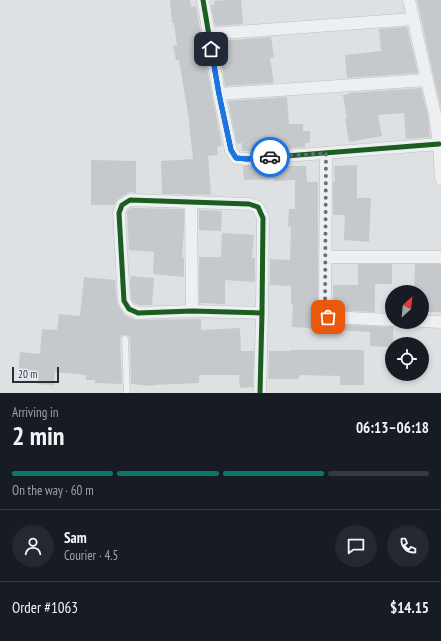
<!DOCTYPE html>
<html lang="en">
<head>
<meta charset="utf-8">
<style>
	:root { --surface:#171b24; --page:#242831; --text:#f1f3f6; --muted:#9ea1a6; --line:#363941; --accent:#0f766e }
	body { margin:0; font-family:"PT Sans Narrow",sans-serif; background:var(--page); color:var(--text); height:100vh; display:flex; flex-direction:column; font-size:15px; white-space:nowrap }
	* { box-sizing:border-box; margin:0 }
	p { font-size:13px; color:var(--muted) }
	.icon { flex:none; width:22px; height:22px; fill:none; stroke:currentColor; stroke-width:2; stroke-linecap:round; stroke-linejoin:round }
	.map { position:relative; height:393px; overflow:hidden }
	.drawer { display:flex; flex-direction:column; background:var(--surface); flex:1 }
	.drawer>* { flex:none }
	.needle { width:26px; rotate:27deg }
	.buttons { position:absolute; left:385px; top:285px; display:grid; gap:8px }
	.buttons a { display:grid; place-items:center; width:44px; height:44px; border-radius:50%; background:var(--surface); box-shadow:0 2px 6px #0003; font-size:20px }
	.scale { position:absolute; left:12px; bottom:10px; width:47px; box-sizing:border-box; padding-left:4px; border:2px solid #26303c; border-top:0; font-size:11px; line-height:14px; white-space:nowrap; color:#26303c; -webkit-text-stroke:3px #ebeff4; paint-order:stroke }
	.pin { position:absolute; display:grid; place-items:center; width:34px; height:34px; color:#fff; margin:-17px; border-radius:8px; box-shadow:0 2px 6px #0006 }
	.courier { position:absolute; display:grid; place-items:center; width:40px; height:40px; margin:-20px; border:3px solid #1a73e8; border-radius:50%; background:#fff; color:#222; box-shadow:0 1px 5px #0007 }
	.head em { font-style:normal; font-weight:800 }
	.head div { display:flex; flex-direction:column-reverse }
	.head { display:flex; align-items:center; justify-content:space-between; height:68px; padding:0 12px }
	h1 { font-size:26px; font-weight:800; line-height:30px }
	.bar { display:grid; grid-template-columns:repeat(4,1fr); gap:6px 4px; align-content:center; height:48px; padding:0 12px }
	.bar i { height:5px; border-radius:3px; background:var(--line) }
	.bar .current { background:var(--accent) }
	.bar p { grid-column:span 4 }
	.line { display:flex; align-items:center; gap:10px; padding:0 12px; border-top:1px solid var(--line) }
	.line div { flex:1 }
	.round { display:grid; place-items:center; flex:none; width:42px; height:42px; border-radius:21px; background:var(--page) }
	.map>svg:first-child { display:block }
</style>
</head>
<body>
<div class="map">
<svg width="441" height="393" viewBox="0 0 441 393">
	<rect width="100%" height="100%" fill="#dee1e3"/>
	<g fill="#c6c9cb">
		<path d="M 170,0 L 190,0 L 191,7 L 196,6 L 212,95 L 222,146 L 217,147 L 218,155 L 208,156 L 211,195 L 162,194 L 161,161 L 193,159 L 188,114 L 179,60 L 176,60 L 173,46 L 177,46 L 174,23 L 172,23 Z"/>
		<path d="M 226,0 L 241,0 L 243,24 L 215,26 L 211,5 L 215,4 L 214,1 Z"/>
		<path d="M 417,0 L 441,0 L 441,108 L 434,78 Z"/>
		<path d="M 407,27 L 418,73 L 347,78 L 345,55 L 381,51 L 379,29 Z"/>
		<path d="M 271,37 L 274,57 L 270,58 L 274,83 L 225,86 L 218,41 Z"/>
		<path d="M 421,88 L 428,116 L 430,137 L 406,139 L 404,113 L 378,115 L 382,136 L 349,142 L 345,119 L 347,118 L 343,95 L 349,94 L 349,93 Z"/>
		<path d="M 287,97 L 289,124 L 303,124 L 303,131 L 310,131 L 310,143 L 305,143 L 305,147 L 247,151 L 242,151 L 242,143 L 237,144 L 228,101 Z"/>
		<path d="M 91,160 L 136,161 L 136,193 L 130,192 L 126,194 L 118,199 L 114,205 L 91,205 Z"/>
		<path d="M 269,165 L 269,166 L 306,166 L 307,182 L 318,182 L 318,308 L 321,320 L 324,323 L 328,324 L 393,327 L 393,344 L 392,344 L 392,347 L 370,346 L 370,332 L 292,327 L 293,304 L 291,304 L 291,286 L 270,285 L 270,259 L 290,260 L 291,227 L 288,227 L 289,209 L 295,209 L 295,180 L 275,181 L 275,179 L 244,180 L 243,166 Z"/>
		<path d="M 357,165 L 357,198 L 371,198 L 369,242 L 344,240 L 345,215 L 333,215 L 333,182 L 335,182 L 334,166 Z"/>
		<path d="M 132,208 L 184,209 L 184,229 L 182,257 L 184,257 L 184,277 L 153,274 L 154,252 L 129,250 L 127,212 L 128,210 Z"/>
		<path d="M 199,210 L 222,211 L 221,231 L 199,230 Z"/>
		<path d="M 222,233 L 254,235 L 252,258 L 255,258 L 255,282 L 225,280 L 225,304 L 199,303 L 199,257 L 221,257 Z"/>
		<path d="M 358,264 L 392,264 L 392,284 L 375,284 L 375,312 L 333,310 L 333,285 L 358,285 Z"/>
		<path d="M 415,264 L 441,264 L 441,312 L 422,312 L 422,292 L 414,292 Z"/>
		<path d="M 131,276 L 154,278 L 152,305 L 139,305 L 134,303 L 131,299 L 130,282 Z"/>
		<path d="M 84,277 L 115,280 L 117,301 L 118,305 L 123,313 L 126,316 L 135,320 L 201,319 L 201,330 L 240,328 L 241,351 L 254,351 L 253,387 L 240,388 L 239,375 L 199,375 L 199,383 L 153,385 L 153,386 L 131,384 L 130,339 L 129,336 L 125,335 L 122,335 L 120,339 L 122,384 L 95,383 L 95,380 L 86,380 L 86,375 L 55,372 L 54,385 L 37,384 L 38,378 L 18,375 L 20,352 L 40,354 L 42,329 L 57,330 L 59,314 L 80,316 Z"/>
		<path d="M 290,350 L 364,350 L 364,385 L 340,385 L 340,376 L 299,375 L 299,379 L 268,379 L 269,351 L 290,351 Z"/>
	</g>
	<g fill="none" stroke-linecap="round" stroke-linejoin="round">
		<g stroke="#bcbfc1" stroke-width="7">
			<path id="service" d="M 125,339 L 127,393"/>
		</g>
		<g stroke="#bcbfc1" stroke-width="13">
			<g id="minor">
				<path d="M 203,0 L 219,94 L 231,150 L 236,158 L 247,159 L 439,144"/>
				<path d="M 409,0 L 427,80 L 435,115 L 439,144 L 441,179"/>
				<path d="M 209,34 L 413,19"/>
				<path d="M 219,94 L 427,80"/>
				<path d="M 326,153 L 325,308 L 328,317 L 392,320"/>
				<path d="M 191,202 L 192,311"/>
				<path d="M 325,257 L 441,257"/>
				<path d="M 422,321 L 441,322"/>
				<path d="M 260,393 L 262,313 L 263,218 L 258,207 L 249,204 L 130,200 L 122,205 L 119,213 L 124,301 L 129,309 L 138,313 L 192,311 L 262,313"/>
			</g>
		</g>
		<use href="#service" stroke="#edeff0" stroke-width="6"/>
		<use href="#minor" stroke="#edeff0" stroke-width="12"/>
		<g stroke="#ebeff4" stroke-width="8">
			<g id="cycleway">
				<path d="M 203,0 L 219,94 L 231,150 L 236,158 L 247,159 L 439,144"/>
				<path d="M 260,393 L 262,313 L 263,218 L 258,207 L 249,204 L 130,200 L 122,205 L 119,213 L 124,301 L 129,309 L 138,313 L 192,311 L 262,313"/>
			</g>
		</g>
		<use href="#cycleway" stroke="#1b5e20" stroke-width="5"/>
	</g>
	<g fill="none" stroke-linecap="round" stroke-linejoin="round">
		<path stroke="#666e76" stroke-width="4" stroke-dasharray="0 7.2" d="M 270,157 L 326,153 L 325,308 L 328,317"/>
		<path stroke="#1a73e8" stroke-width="5" d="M 211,49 L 219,94 L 231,150 L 236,158 L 247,159 L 270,157"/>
	</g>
</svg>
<div class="buttons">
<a><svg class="needle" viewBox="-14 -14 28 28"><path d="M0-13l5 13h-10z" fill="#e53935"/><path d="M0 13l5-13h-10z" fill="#9ea1a6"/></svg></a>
<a><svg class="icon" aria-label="locate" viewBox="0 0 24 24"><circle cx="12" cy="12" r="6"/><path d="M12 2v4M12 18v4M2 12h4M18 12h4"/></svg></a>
</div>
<div class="scale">20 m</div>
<div class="pin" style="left:328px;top:317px;background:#ea580c"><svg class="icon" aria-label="bag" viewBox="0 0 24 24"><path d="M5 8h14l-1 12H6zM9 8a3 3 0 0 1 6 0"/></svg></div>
<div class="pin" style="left:211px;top:49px;background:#1f2937"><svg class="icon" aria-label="home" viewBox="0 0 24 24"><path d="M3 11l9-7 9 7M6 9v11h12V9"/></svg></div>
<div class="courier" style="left:270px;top:157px"><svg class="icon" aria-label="car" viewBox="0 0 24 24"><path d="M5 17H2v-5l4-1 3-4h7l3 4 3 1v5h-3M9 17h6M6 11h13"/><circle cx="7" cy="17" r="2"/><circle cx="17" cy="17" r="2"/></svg></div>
</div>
<section class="drawer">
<div class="head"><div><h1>2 min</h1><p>Arriving in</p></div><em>06:13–06:18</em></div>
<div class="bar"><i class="current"></i><i class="current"></i><i class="current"></i><i></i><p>On the way · 60 m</p></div>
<div class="line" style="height:72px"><a class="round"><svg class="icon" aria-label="person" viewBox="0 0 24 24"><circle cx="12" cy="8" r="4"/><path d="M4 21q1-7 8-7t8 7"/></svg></a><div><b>Sam</b><p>Courier · 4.5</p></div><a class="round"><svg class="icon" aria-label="chat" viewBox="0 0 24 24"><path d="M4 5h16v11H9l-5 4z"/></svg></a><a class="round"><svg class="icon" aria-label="phone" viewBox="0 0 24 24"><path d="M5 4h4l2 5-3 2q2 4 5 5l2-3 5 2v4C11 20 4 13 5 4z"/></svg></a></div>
<div class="line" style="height:52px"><div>Order #1063</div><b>$14.15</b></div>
</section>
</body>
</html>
